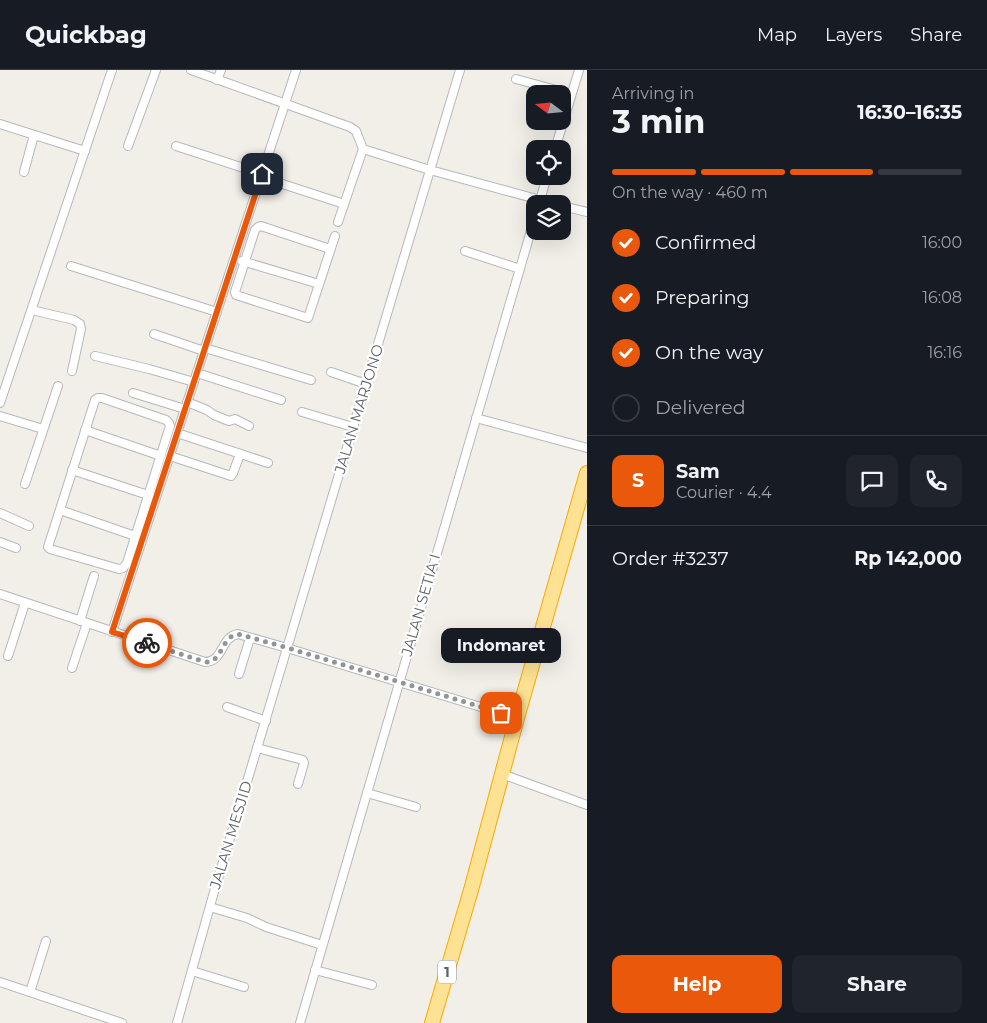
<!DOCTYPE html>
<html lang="en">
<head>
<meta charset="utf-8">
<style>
	:root { --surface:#171b24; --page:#20242c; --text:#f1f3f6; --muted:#9ea1a6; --line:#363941; --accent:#ea580c }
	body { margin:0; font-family:Montserrat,sans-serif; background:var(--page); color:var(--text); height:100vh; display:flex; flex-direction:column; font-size:19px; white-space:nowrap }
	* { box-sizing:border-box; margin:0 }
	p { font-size:16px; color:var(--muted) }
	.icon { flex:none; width:28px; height:28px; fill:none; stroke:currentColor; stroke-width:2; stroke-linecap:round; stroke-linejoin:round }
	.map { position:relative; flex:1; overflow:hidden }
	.drawer { display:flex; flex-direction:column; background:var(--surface); width:400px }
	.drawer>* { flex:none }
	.needle { width:32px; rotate:286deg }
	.fabs { position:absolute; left:526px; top:15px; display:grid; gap:10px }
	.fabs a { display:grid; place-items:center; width:45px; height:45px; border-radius:10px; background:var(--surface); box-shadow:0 5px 20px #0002; font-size:25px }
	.pin { position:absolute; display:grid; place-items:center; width:42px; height:42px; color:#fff; margin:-21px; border-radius:10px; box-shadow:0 2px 8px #0006 }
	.courier { position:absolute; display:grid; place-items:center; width:50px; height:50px; margin:-25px; border:4px solid #ea580c; border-radius:50%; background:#fff; color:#222; box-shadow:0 1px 6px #0007 }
	.bubble { position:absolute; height:35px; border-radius:10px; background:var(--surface); box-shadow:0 5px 20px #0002; font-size:16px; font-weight:700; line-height:35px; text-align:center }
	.head em { font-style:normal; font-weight:700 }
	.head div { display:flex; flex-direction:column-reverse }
	.head { display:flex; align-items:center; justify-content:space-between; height:85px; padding:0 25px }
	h1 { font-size:32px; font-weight:700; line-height:38px }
	.bar { display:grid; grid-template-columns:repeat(4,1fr); gap:8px 5px; align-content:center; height:60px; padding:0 25px }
	.bar i { height:6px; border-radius:4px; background:var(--line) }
	.bar .active { background:var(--accent) }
	.bar p { grid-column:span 4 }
	.line { display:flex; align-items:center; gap:12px; padding:0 25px; border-top:1px solid var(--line) }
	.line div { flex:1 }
	.round { display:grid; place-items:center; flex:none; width:52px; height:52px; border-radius:10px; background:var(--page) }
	ol { padding:0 25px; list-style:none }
	li { display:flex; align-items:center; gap:15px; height:55px }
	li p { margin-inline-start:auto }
	li .icon { padding:5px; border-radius:50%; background:var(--accent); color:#fff; stroke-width:4 }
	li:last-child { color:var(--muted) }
	li i { width:28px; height:28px; border:2px solid var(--line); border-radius:50% }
	.action { display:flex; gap:10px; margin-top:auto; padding:10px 25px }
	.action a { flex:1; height:58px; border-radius:10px; background:var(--accent); color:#fff; font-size:20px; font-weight:700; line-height:58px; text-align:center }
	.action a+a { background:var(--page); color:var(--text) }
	header { display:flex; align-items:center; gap:30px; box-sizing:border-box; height:70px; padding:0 25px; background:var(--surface); border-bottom:1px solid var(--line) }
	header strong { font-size:24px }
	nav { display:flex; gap:28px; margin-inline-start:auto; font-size:18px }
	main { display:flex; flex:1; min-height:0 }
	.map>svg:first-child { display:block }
</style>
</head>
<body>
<header>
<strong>Quickbag</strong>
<nav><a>Map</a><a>Layers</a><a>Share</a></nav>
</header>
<main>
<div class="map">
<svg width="587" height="953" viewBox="0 0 587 953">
	<rect width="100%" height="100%" fill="#f1efe8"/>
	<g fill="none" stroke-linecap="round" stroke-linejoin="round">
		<g stroke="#b5b8bc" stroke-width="10">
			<g id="street">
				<path d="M 191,0 L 350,57 L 356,61 L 363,79 L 430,100 L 555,134"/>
				<path d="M 516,9 L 571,24"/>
				<path d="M 217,10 L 221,0"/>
				<path d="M 0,54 L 85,81"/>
				<path d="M 128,76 L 156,0"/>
				<path d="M 176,76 L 262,104"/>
				<path d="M 555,79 L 579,0"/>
				<path d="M 24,102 L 34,65"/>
				<path d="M 261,107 L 344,134"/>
				<path d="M 539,134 L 547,106"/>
				<path d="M 562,136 L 587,142"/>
				<path d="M 338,152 L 363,79"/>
				<path d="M 330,179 L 261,156 L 258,157 L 255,160 L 235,222 L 236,225 L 308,248 L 335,166"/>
				<path d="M 465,181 L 520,199"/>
				<path d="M 242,191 L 319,214"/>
				<path d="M 71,196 L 217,242"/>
				<path d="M 32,240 L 74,250 L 80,254 L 81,259 L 72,301"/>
				<path d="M 154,264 L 204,281"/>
				<path d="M 205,278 L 311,310"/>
				<path d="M 95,286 L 149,299 L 194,312"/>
				<path d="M 331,302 L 366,314"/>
				<path d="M 197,303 L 281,330"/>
				<path d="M 133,323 L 185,339"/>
				<path d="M 98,328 L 102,328 L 166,350 L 169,353 L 170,356 L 127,493 L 123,498 L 119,499 L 50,479 L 48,477 L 95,330 Z"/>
				<path d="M 187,332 L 207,340 L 214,345 L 229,351 L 235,349 L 249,356"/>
				<path d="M 0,333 L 112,0"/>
				<path d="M 302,342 L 353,357"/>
				<path d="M 0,346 L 43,359"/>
				<path d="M 476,348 L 587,378"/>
				<path d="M 85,360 L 161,386"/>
				<path d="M 177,363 L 268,393"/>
				<path d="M 170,386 L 231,406 L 233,403 L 240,384"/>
				<path d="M 72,400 L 151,426"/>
				<path d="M 25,414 L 58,316"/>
				<path d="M 60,440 L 135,466"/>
				<path d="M 0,443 L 29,456"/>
				<path d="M 0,472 L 16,478"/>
				<path d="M 0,524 L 205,592 C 224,592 220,567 238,564 L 287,578 L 517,648"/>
				<path d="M 80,551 L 94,506"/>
				<path d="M 112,562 L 296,0"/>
				<path d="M 8,586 L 25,533"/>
				<path d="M 72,598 L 87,553"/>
				<path d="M 239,604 L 250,568"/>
				<path d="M 227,637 L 266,651"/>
				<path d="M 257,678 L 303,690 L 304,693 L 298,714"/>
				<path d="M 502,704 L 587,735"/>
				<path d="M 367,723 L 416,737"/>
				<path d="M 210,837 L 247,848 L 266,857 L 322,875"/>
				<path d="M 315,900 L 372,915"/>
				<path d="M 192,901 L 244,917"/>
				<path d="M 0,912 L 122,953"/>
				<path d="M 30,922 L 46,871"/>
				<path d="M 177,953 L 214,822 L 460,0"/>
				<path d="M 300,953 L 535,147"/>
			</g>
		</g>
		<g stroke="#f9ab00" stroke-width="16">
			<path id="highway" d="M 432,953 L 471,820 L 517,648 L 587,403"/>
		</g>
		<use href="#street" stroke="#fff" stroke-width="8"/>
		<use href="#highway" stroke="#fde293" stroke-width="14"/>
	</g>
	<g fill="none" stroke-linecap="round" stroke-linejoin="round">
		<path stroke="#929495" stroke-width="5" stroke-dasharray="0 9" d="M 147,573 L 205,592 C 224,592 220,567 238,564 L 288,578 L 501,643"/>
		<path stroke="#ea580c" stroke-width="6" d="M 147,573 L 112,562 L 262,104"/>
	</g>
	<g text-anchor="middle" stroke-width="4.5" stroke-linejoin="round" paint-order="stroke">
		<rect fill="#fff" stroke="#8f9295" stroke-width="1" x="438" y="890.5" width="18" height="23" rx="4"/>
		<g font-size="14" font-weight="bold" fill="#5f6368">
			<text x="447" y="907">1</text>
		</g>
		<g font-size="15" fill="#5f6368" stroke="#fff">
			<text transform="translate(359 339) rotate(-73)" y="5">JALAN MARJONO</text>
			<text transform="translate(421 535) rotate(-74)" y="5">JALAN SETIA I</text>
			<text transform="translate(231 765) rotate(-73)" y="5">JALAN MESJID</text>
		</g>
	</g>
</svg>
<div class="fabs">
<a><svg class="needle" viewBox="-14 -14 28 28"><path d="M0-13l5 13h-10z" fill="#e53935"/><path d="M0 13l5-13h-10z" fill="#9ea1a6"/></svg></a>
<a><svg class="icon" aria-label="locate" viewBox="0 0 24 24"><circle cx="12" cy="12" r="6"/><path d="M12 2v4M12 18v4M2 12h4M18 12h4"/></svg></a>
<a><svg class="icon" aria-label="layers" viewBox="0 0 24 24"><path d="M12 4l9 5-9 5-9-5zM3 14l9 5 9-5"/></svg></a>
</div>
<div class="pin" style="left:501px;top:643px;background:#ea580c"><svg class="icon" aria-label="bag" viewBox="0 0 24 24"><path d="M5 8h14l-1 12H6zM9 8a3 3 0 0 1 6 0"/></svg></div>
<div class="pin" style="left:262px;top:104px;background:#1f2937"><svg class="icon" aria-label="home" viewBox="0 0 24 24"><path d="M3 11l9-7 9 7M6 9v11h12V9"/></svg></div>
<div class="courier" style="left:147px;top:573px"><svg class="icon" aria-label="bike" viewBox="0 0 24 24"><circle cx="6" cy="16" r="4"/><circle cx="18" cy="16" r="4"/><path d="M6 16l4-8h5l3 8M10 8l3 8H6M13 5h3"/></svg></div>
<div class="bubble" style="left:441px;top:558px;width:120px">Indomaret</div>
</div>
<section class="drawer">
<div class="head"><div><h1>3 min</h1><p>Arriving in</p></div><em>16:30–16:35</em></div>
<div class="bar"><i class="active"></i><i class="active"></i><i class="active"></i><i></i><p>On the way · 460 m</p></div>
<ol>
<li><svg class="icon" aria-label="check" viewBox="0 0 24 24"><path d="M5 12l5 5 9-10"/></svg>Confirmed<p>16:00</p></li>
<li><svg class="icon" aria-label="check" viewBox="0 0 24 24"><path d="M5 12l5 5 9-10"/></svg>Preparing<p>16:08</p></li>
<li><svg class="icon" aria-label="check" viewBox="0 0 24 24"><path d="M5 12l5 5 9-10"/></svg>On the way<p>16:16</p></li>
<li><i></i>Delivered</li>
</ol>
<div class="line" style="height:90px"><b class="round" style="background:var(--accent);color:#fff">S</b><div><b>Sam</b><p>Courier · 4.4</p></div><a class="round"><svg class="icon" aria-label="chat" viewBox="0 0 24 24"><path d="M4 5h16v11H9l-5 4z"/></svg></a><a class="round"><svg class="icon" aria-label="phone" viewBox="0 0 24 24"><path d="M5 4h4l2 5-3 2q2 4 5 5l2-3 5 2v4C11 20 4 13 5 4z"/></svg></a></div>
<div class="line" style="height:65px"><div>Order #3237</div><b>Rp 142,000</b></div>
<div class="action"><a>Help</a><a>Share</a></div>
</section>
</main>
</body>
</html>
